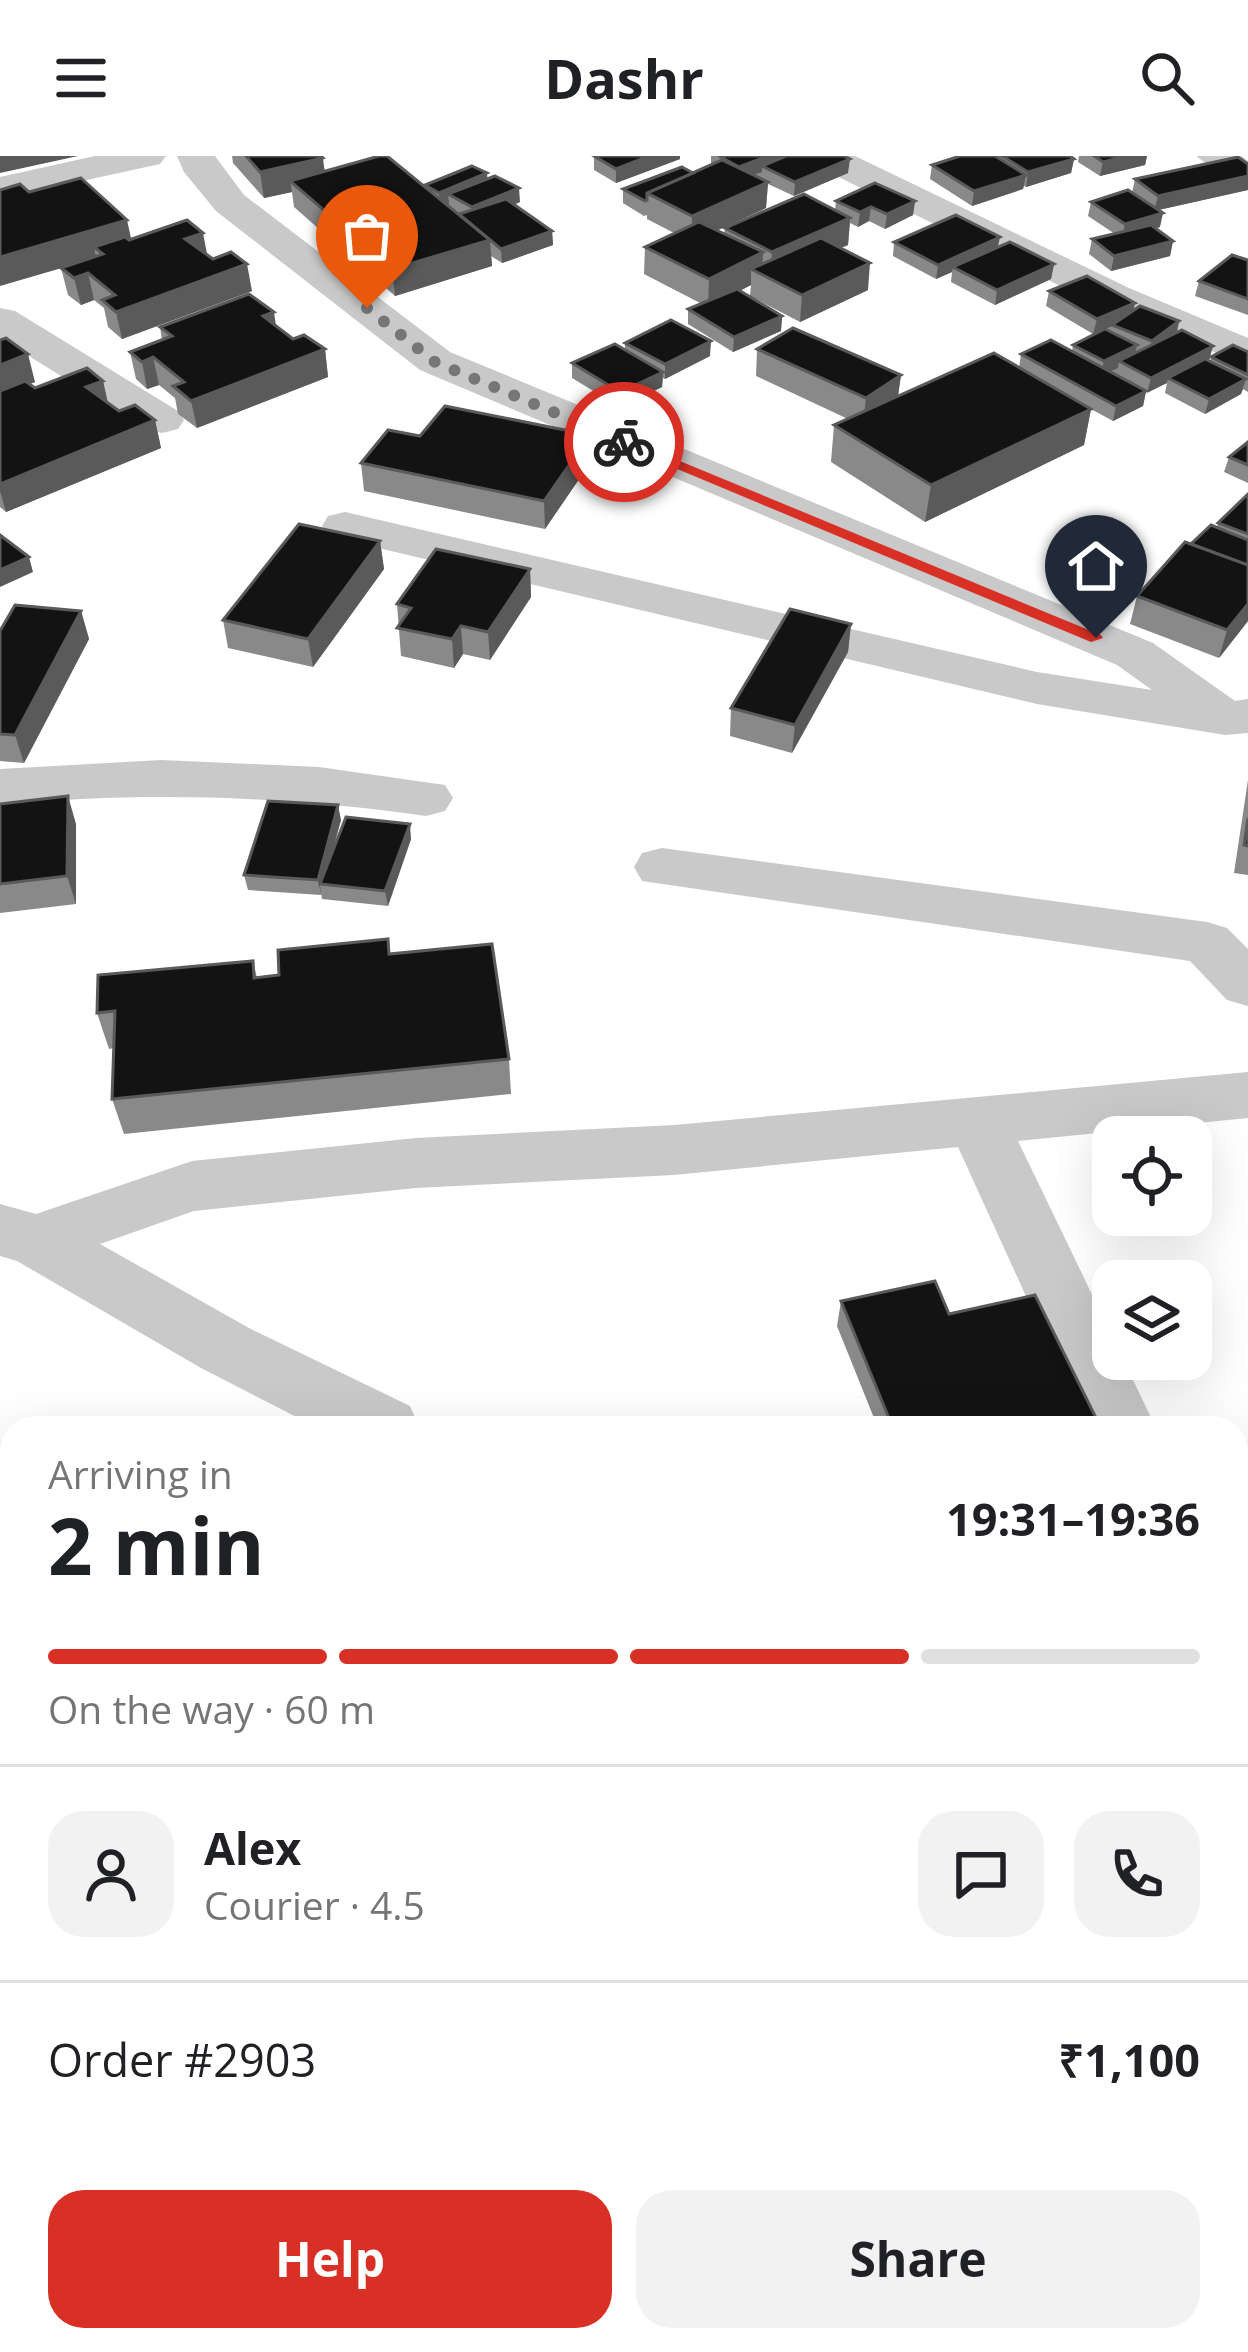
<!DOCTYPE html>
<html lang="en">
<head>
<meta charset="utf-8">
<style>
	:root { --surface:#fff; --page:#f2f2f2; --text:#202124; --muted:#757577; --line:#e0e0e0; --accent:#d93025 }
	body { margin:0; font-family:"Open Sans",sans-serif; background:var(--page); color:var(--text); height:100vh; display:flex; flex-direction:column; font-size:45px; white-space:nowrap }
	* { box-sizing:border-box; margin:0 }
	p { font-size:39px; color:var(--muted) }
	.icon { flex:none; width:66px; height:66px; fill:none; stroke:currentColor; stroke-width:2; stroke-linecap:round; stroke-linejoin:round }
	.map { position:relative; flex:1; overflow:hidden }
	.details { position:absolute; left:0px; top:1260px; width:1248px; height:936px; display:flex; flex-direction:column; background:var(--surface); border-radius:36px 36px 0 0; box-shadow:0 12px 48px #0002 }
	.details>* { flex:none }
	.tools { position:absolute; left:1092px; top:960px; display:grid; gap:24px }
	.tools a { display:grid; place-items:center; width:120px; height:120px; border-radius:24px; background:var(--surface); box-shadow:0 12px 48px #0002; font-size:60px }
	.pin { position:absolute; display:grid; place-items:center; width:102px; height:102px; color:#fff; margin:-123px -51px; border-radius:50% 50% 50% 0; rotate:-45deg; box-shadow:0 0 12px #0007 }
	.pin .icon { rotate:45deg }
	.courier { position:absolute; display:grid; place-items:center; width:120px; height:120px; margin:-60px; border:9px solid #d93025; border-radius:50%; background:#fff; color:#222; box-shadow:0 3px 15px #0007 }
	.headline em { font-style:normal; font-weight:700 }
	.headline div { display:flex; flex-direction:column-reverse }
	.headline { display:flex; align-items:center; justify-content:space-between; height:204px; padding:0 48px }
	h1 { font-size:78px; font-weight:700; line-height:90px }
	.bar { display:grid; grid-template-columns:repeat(4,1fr); gap:18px 12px; align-content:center; height:144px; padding:0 48px }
	.bar i { height:15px; border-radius:9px; background:var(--line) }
	.bar .active { background:var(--accent) }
	.bar p { grid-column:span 4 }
	.line { display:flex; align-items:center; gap:30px; padding:0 48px; border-top:3px solid var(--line) }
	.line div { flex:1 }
	.round { display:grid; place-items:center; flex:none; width:126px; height:126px; border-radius:36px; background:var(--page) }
	.button { display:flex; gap:24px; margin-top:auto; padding:24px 48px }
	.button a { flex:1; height:138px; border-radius:36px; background:var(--accent); color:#fff; font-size:48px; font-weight:700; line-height:138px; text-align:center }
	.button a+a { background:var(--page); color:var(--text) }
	header { display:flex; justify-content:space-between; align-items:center; height:156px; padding:0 48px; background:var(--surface); font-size:54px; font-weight:700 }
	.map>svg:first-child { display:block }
</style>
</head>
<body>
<header><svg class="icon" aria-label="menu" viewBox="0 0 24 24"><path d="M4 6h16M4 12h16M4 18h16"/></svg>Dashr<svg class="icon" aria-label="search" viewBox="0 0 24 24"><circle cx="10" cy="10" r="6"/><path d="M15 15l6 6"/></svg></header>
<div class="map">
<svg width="1248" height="2196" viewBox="0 0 1248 2196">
	<rect width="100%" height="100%" fill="#fff"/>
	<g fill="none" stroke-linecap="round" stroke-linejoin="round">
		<g fill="#c9c9c9" fill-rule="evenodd">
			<path d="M 95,0 L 166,0 L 160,8 L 0,43 L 0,21 Z"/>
			<path d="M 177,0 L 215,0 L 244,39 L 450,196 L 1153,487 L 1235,545 L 1248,543 L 1248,577 L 1225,579 L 1037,548 L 328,380 L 322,370 L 328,360 L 345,356 L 1037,516 L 1152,534 L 1117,509 L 420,214 L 216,55 L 184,16 Z"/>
			<path d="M 806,0 L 855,0 L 1129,132 L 1248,182 L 1248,210 L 1101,150 L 812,8 Z"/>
			<path d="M 1196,0 L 1241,0 L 1248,5 L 1248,32 L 1235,29 Z"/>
			<path d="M 0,152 L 15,155 L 178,255 L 184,264 L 178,273 L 162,277 L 146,273 L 0,182 Z"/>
			<path d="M 161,604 L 319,611 L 445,629 L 453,642 L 445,655 L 426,660 C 283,640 144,635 0,649 L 0,613 Z"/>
			<path d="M 662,692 L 1207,766 L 1227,772 L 1248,793 L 1248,850 L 1227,844 L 1190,805 L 642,725 L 634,711 L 642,697 Z"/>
			<path d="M 1248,916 L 1248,962 L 1018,985 L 1113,1182 L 1113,1203 L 1123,1203 L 1156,1272 L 1086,1272 L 958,991 L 674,1019 L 416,1032 L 194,1055 L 100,1088 L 249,1172 L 410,1250 L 420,1272 L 318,1272 L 201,1212 L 17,1105 L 0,1100 L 0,1048 L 36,1058 L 192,1005 L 416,982 L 674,969 Z"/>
			<path d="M 1236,1483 L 1248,1487 L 1248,1582 L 1236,1577 Z"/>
		</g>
	</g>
	<g fill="#898989">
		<path d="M 232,0 L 321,0 L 325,15 L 425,31 L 487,23 L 520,46 L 514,49 L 552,75 L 553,89 L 502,107 L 491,100 L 492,110 L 395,140 L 294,51 L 292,36 L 264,42 L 233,7 Z"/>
		<path d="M 594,0 L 680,3 L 616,27 L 594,14 Z"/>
		<path d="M 711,0 L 844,0 L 848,17 L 794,40 L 768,28 L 766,52 L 718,74 L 724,78 L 725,72 L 835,54 L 836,45 L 915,45 L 913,59 L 885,73 L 869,65 L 858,71 L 850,67 L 848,89 L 840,92 L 868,134 L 800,166 L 750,140 L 751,129 L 740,135 L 782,160 L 781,175 L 733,196 L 688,168 L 688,153 L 702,148 L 644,118 L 645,91 L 674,77 L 647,63 L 647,59 L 644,60 L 623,47 L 623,33 L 693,17 L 711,9 Z"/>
		<path d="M 960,0 L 1070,0 L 1074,3 L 1071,17 L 1026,31 L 1024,30 L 1023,33 L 972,50 L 930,23 L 932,9 Z"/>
		<path d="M 1079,0 L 1147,0 L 1145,9 L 1100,20 L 1078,6 Z"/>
		<path d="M 1248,8 L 1248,34 L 1158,54 L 1160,71 L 1156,72 L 1173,85 L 1170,100 L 1111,115 L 1089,98 L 1092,83 L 1115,78 L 1088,60 L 1091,46 L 1132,37 L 1135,23 Z"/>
		<path d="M 29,36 L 131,83 L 207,98 L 252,135 L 122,183 L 108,171 L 104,152 L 94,144 L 81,149 L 68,139 L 61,112 Z"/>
		<path d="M 894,86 L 998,91 L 1054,108 L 1051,123 L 995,149 L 951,126 L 952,116 L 936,123 L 893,100 Z"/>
		<path d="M 1248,104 L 1248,159 L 1195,140 L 1199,125 Z"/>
		<path d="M 1049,135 L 1179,165 L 1177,177 L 1210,205 L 1211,201 L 1248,196 L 1248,236 L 1243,233 L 1241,238 L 1205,258 L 1165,237 L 1167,227 L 1146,236 L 1143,250 L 1113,265 L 1091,253 L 1084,289 L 925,366 L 831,306 L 834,269 L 848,263 L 756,220 L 757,193 L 901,219 L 898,240 L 1019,212 L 1021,198 L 1072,195 L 1073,189 L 1093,178 L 1046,150 Z"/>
		<path d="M 160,171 L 276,171 L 293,183 L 325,193 L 328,221 L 197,272 L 178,258 L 175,242 L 159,229 L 147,233 L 136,223 L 130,196 L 162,184 Z"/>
		<path d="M 0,184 L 35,226 L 30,228 L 35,232 L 103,225 L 108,248 L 119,255 L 155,264 L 161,292 L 6,356 L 0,351 Z"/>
		<path d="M 625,187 L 710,200 L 665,223 L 663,222 L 662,231 L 620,251 L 572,222 L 572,207 L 625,194 Z"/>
		<path d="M 590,279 L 590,307 L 545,373 L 364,335 L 361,307 L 420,280 Z"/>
		<path d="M 1248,286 L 1248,327 L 1224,316 L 1229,301 Z"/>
		<path d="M 1248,338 L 1248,465 L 1219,502 L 1130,468 L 1137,440 L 1191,388 L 1217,372 L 1218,367 Z"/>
		<path d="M 380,385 L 384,413 L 313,511 L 228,492 L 223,464 Z"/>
		<path d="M 530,413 L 531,441 L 490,504 L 463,498 L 454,512 L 401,500 L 397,448 Z"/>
		<path d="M 81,455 L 89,483 L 24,607 L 0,605 L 0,475 Z"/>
		<path d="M 851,468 L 848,496 L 792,597 L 730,580 L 731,552 Z"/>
		<path d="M 1248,624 L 1248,719 L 1234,717 Z"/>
		<path d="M 0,648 L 76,668 L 76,748 L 0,757 Z"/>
		<path d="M 341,664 L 333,694 L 411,683 L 388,750 L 322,743 L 321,737 L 321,739 L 248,734 L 244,719 Z"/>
		<path d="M 390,798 L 509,903 L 511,938 L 124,978 L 112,943 L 114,892 L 109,893 L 97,857 L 253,805 L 257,822 Z"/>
		<path d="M 841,1145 L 949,1158 L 1101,1272 L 878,1272 L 837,1170 Z"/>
	</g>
	<g fill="#5a5a5a">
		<path d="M 0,0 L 78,0 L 0,17 Z"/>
		<path d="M 649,0 L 680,0 L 680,3 L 616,27 L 616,13 Z"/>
		<path d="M 768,0 L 804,0 L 762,10 L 762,16 L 738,25 L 739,11 Z"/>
		<path d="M 1126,0 L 1147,0 L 1145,9 L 1100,20 L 1103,6 Z"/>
		<path d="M 323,2 L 326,28 L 290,25 L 292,36 L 264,42 L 260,16 Z"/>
		<path d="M 850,3 L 848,17 L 794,40 L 795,26 Z"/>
		<path d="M 1074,3 L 1071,17 L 1026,31 L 1028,16 Z"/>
		<path d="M 487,17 L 488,32 L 448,38 L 449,48 L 440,52 L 439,37 Z"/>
		<path d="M 1026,19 L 1023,33 L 972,50 L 974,35 Z"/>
		<path d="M 1248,20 L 1248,34 L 1154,55 L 1158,40 Z"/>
		<path d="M 768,26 L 766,52 L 692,86 L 692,60 Z"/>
		<path d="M 519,32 L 520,46 L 473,66 L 472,51 Z"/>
		<path d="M 915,45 L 913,59 L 885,73 L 887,58 Z"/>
		<path d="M 871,51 L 869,65 L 858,71 L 860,56 Z"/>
		<path d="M 1163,57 L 1160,71 L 1122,82 L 1125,68 Z"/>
		<path d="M 850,62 L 848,89 L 770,123 L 772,96 Z"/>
		<path d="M 127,64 L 133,91 L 94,91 L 96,102 L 0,130 L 0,101 Z"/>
		<path d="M 552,75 L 553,89 L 502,107 L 501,93 Z"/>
		<path d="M 203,77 L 208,103 L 185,83 Z"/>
		<path d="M 1000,81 L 997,95 L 953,111 L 952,116 L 936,123 L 938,109 Z"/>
		<path d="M 490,84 L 492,110 L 395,140 L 392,113 Z"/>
		<path d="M 1173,85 L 1170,100 L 1111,115 L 1114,100 Z"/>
		<path d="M 763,96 L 762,119 L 751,113 L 751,129 L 708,151 L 709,123 Z"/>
		<path d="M 870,107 L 868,134 L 800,166 L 802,139 Z"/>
		<path d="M 247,108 L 252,135 L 122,183 L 116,156 Z"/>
		<path d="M 1054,108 L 1051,123 L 995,149 L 997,134 Z"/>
		<path d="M 88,117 L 94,144 L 81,149 L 74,122 Z"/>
		<path d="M 1135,147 L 1132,162 L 1093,178 L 1097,163 Z"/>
		<path d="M 274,156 L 278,184 L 263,160 Z"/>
		<path d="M 782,160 L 781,175 L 733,196 L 734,181 Z"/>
		<path d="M 1179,165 L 1176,180 L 1148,200 L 1152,185 Z"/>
		<path d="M 711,185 L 710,200 L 665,223 L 665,208 Z"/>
		<path d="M 1137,189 L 1134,204 L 1119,205 L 1118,212 L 1100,220 L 1104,205 Z"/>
		<path d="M 1213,190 L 1209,205 L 1168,222 L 1167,227 L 1147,237 L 1151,222 Z"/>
		<path d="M 325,193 L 328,221 L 197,272 L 191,245 Z"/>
		<path d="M 28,198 L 35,226 L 0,239 L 0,209 Z"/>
		<path d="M 153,201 L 159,229 L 147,233 L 142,206 Z"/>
		<path d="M 663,216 L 662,231 L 620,251 L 620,236 Z"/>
		<path d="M 901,219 L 897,247 L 863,269 L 866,242 Z"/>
		<path d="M 1246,223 L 1241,238 L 1205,258 L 1209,243 Z"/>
		<path d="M 103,225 L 109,252 L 86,231 Z"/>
		<path d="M 1146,235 L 1143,250 L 1113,265 L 1116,250 Z"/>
		<path d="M 1091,253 L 1084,289 L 925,366 L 931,329 Z"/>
		<path d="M 155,264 L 161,292 L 6,356 L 0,335 L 0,328 Z"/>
		<path d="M 590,279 L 590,307 L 545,373 L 544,345 Z"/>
		<path d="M 380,385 L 384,413 L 313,511 L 308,483 Z"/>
		<path d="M 29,401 L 33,416 L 0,431 L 0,414 Z"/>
		<path d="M 530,413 L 531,441 L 490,504 L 488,476 Z"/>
		<path d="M 1248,448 L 1248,465 L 1219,502 L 1227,474 Z"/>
		<path d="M 81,455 L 89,483 L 24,607 L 15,579 Z"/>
		<path d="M 851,468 L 848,496 L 792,597 L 795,569 Z"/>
		<path d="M 461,470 L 463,498 L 454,512 L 452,483 Z"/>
		<path d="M 68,640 L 76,668 L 76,748 L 67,720 Z"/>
		<path d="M 338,649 L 341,664 L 323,728 L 320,728 L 321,739 L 318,724 Z"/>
		<path d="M 410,668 L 411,683 L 388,750 L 385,735 Z"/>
		<path d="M 1248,1664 L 1248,1682 L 1236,1686 L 1236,1667 Z"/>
		<path d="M 1248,1887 L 1248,1896 L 1236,1900 L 1236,1891 Z"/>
	</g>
	<g fill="#131313" stroke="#5a5a5a" stroke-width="3">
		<path d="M 246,0 L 321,0 L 323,2 L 260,16 Z"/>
		<path d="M 379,0 L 387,0 L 490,84 L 392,113 L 290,25 Z"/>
		<path d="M 594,0 L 649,0 L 616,13 Z"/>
		<path d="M 719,0 L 768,0 L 739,11 Z"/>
		<path d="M 786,0 L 844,0 L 850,3 L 795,26 L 762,10 Z"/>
		<path d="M 960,0 L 995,0 L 1026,19 L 974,35 L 932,9 Z"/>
		<path d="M 1002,0 L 1070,0 L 1074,3 L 1028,16 Z"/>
		<path d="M 1094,0 L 1126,0 L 1103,6 Z"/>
		<path d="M 1238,1 L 1248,8 L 1248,20 L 1158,40 L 1135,23 Z"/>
		<path d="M 722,4 L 768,26 L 692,60 L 647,37 Z"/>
		<path d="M 472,10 L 487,17 L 439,37 L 425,29 Z"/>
		<path d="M 682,11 L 693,17 L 647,37 L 647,44 L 645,45 L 623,33 Z"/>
		<path d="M 495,20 L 519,32 L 472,51 L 448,38 Z"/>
		<path d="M 81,22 L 127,64 L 0,101 L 0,34 L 20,28 L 29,36 Z"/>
		<path d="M 875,27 L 915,45 L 887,58 L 871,51 L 860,56 L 836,45 Z"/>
		<path d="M 1128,34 L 1163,57 L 1125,68 L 1091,46 Z"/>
		<path d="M 804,38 L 850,62 L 772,96 L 725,72 Z"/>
		<path d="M 506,43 L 552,75 L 501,93 L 459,58 Z"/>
		<path d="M 956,59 L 1000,81 L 938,109 L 894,86 Z"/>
		<path d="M 187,64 L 203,77 L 185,83 L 213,103 L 231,96 L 247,108 L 116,156 L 102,144 L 115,139 L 88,117 L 74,122 L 61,112 L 103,98 L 94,91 L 125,81 L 129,84 Z"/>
		<path d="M 699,66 L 763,96 L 709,123 L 645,91 Z"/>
		<path d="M 1151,69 L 1173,85 L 1114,100 L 1092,83 Z"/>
		<path d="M 821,82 L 870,107 L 802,139 L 751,113 Z"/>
		<path d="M 1010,86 L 1054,108 L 997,134 L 953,111 Z"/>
		<path d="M 1232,99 L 1248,104 L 1248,143 L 1199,125 Z"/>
		<path d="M 1087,120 L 1135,147 L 1097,163 L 1049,135 Z"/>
		<path d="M 737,133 L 782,160 L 734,181 L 688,153 Z"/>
		<path d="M 249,138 L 274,156 L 263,160 L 293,183 L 304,179 L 325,193 L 191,245 L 173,230 L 184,226 L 153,201 L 142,206 L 130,196 L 172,180 L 160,171 Z"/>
		<path d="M 1140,150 L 1179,165 L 1152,185 L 1112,169 Z"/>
		<path d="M 671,164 L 711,185 L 665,208 L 625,187 Z"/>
		<path d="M 793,172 L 901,219 L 866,242 L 757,193 Z"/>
		<path d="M 1105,173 L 1137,189 L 1104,205 L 1073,189 Z"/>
		<path d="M 1182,174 L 1213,190 L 1151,222 L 1119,205 Z"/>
		<path d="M 6,182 L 28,198 L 0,209 L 0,184 Z"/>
		<path d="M 1051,184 L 1146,235 L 1116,250 L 1021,198 Z"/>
		<path d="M 615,188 L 663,216 L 620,236 L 572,207 Z"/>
		<path d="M 1233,189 L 1248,196 L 1248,219 L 1211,201 Z"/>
		<path d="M 994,197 L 1091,253 L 931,329 L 834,269 Z"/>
		<path d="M 1205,203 L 1246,223 L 1209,243 L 1168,222 Z"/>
		<path d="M 87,212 L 103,225 L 86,231 L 119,255 L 135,249 L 155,264 L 0,328 L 0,235 L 25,225 L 35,232 Z"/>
		<path d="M 445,250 L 590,279 L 544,345 L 361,307 L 388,274 L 420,280 Z"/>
		<path d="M 1248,286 L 1248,309 L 1229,301 Z"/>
		<path d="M 1248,338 L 1248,378 L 1218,367 Z"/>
		<path d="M 299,368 L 380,385 L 308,483 L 223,464 Z"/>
		<path d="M 1211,369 L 1248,384 L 1248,409 L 1191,388 Z"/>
		<path d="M 0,379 L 29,401 L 0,414 Z"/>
		<path d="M 1185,386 L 1248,409 L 1248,448 L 1227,474 L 1137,440 Z"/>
		<path d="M 436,393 L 530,413 L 488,476 L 461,470 L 452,483 L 397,472 L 411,452 L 397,448 Z"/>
		<path d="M 15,449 L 81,455 L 15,579 L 0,578 L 0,475 Z"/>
		<path d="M 790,453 L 851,468 L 795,569 L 731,552 Z"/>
		<path d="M 68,640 L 67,720 L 0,728 L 0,648 Z"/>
		<path d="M 268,645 L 338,649 L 318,724 L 244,719 Z"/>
		<path d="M 346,661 L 410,668 L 385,735 L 320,728 Z"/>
		<path d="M 1248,662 L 1248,690 L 1244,689 Z"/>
		<path d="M 388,783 L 389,798 L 492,788 L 509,903 L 112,943 L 115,855 L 97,857 L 98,819 L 253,805 L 254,822 L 279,819 L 278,794 Z"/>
		<path d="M 935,1125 L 949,1158 L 1035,1139 L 1101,1272 L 893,1272 L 841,1145 Z"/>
		<path d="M 1236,1553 L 1248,1578 L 1248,1664 L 1236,1667 Z"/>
		<path d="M 1248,1709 L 1248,1887 L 1236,1891 L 1236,1713 Z"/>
	</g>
	<path fill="#d93025" d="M 624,282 L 1101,479 L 1103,482 L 1091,486 L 620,289 Z"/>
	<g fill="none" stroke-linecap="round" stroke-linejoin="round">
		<path stroke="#767676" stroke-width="12" stroke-dasharray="0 21.6" d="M 367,152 L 435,206 L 624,286"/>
	</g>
</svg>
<div class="tools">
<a><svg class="icon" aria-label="locate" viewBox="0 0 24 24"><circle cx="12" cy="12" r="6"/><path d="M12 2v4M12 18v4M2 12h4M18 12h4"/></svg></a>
<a><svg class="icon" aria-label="layers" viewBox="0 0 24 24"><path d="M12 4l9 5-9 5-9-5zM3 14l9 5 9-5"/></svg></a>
</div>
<div class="pin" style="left:367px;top:152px;background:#ea580c"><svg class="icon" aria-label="bag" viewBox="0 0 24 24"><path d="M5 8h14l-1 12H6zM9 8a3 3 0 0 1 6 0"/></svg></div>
<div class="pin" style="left:1096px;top:482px;background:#1f2937"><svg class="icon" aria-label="home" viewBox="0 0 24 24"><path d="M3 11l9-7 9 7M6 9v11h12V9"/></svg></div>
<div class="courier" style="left:624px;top:286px"><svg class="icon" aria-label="bike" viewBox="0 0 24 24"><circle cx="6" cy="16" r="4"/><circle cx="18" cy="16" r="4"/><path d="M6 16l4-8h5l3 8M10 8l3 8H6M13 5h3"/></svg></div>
<section class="details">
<div class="headline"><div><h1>2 min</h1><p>Arriving in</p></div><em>19:31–19:36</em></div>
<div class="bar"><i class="active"></i><i class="active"></i><i class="active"></i><i></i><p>On the way · 60 m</p></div>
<div class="line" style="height:216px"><a class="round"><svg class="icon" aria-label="person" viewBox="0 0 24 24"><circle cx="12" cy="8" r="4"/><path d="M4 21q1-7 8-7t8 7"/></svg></a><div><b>Alex</b><p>Courier · 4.5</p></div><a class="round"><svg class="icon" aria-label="chat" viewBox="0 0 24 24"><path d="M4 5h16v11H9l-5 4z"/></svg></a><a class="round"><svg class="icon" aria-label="phone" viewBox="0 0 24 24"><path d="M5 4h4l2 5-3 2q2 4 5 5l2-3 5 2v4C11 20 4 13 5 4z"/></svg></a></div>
<div class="line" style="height:156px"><div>Order #2903</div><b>₹1,100</b></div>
<div class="button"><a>Help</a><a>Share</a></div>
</section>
</div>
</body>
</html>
